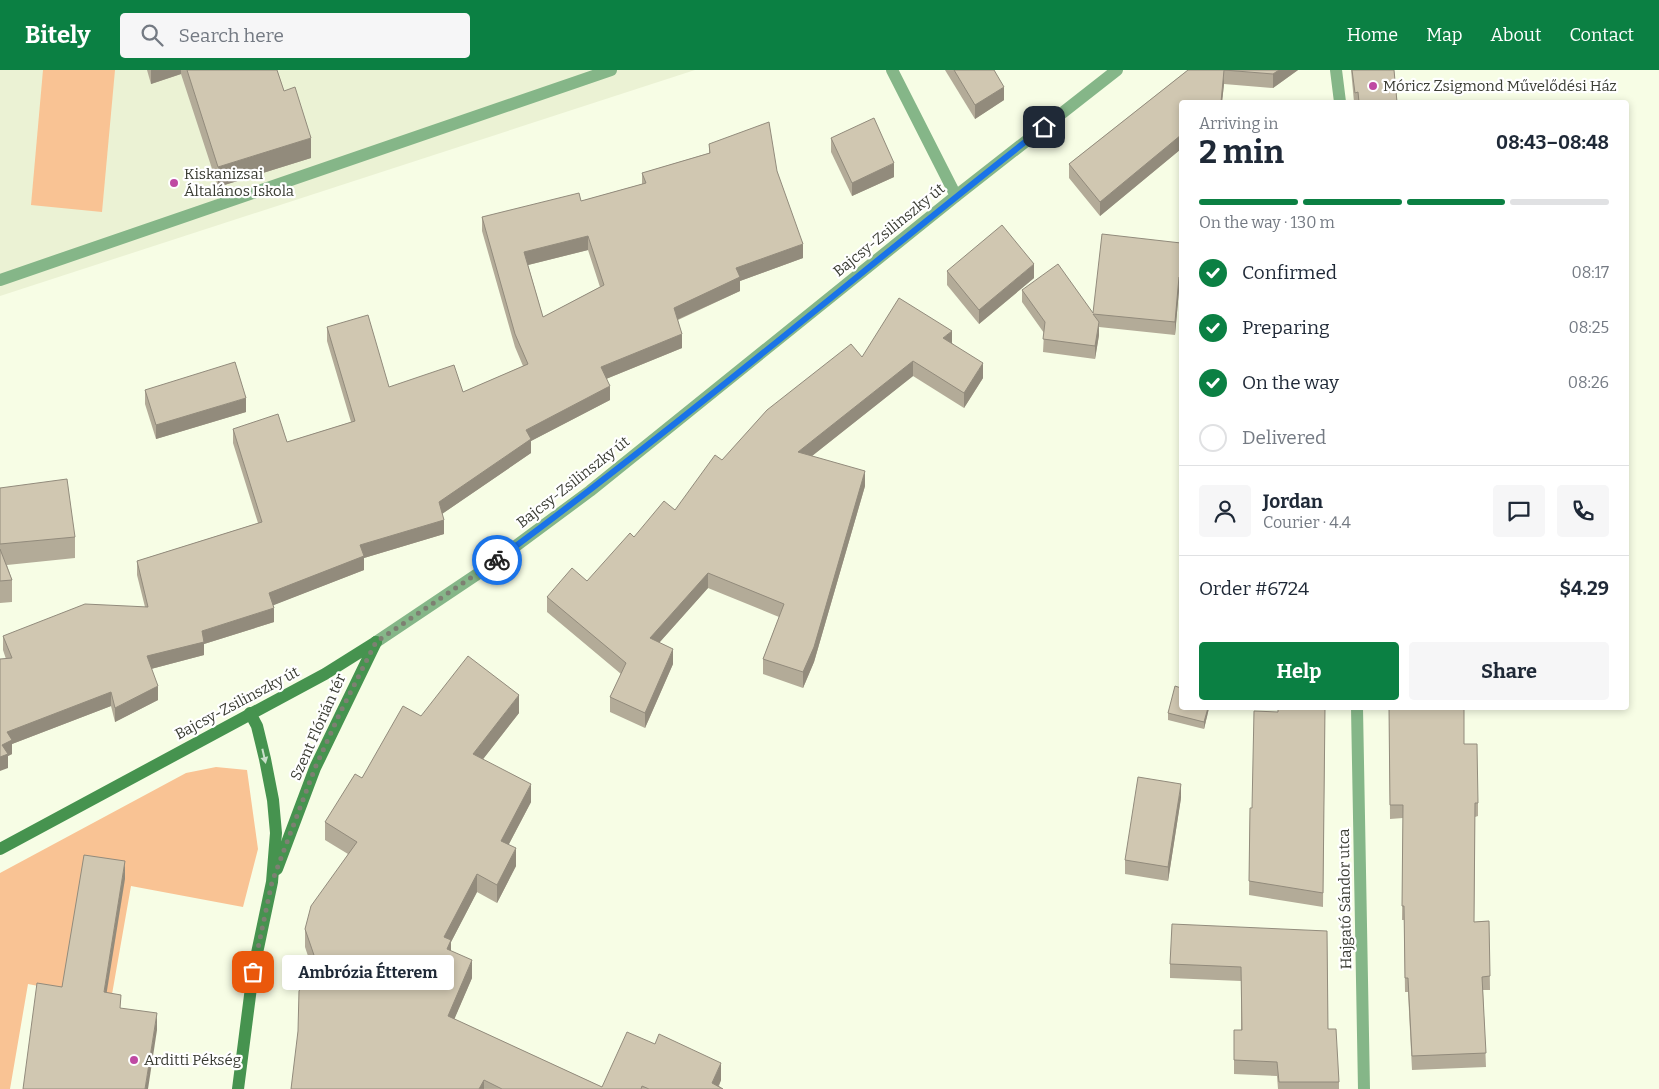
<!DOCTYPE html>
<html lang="en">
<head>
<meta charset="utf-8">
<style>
	:root { --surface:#fff; --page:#f6f6f7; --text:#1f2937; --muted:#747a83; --line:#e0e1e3; --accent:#0b8043 }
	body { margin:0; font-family:Bitter,serif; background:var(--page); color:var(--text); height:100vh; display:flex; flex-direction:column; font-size:19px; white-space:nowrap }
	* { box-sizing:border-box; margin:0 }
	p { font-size:16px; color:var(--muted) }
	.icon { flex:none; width:28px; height:28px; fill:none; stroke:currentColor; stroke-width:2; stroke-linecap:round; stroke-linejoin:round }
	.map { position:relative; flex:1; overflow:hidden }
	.drawer { position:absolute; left:1179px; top:30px; width:450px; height:610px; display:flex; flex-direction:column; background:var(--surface); border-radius:5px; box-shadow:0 2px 8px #0003 }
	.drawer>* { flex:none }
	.pin { position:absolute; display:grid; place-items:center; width:42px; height:42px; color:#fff; margin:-21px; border-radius:10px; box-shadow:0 2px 8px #0006 }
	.courier { position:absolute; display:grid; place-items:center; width:50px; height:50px; margin:-25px; border:4px solid #1a73e8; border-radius:50%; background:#fff; color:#222; box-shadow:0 1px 6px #0007 }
	.bubble { position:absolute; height:35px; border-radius:5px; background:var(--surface); box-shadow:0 2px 8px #0003; font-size:16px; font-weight:700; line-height:35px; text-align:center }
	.overview em { font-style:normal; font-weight:700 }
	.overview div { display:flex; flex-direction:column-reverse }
	.overview { display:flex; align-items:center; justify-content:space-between; height:85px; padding:0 20px }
	h1 { font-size:32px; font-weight:700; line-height:38px }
	.bar { display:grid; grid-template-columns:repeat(4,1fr); gap:8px 5px; align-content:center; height:60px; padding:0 20px }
	.bar i { height:6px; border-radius:4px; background:var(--line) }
	.bar .on { background:var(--accent) }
	.bar p { grid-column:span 4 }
	.line { display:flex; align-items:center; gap:12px; padding:0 20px; border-top:1px solid var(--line) }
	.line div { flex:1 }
	.round { display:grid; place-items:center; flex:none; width:52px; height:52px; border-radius:5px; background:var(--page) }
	ol { padding:0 20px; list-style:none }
	li { display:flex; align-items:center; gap:15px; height:55px }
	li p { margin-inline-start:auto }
	li .icon { padding:5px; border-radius:50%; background:var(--accent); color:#fff; stroke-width:4 }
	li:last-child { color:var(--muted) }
	li i { width:28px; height:28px; border:2px solid var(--line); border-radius:50% }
	.button { display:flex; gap:10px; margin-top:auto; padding:10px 20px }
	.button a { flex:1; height:58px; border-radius:5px; background:var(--accent); color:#fff; font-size:20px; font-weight:700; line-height:58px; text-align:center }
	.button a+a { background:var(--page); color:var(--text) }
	header { display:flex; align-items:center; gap:30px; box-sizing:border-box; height:70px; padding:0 25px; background:var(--accent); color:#fff }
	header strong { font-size:24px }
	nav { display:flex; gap:28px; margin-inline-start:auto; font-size:18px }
	.search { width:350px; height:45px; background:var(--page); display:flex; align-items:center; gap:12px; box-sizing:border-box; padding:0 18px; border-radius:5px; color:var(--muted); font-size:19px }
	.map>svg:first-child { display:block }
</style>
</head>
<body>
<header>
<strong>Bitely</strong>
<div class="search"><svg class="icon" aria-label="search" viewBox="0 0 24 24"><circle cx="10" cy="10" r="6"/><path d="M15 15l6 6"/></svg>Search here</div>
<nav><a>Home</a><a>Map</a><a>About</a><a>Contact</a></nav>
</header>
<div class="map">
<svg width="1659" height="1019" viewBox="0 0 1659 1019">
	<rect width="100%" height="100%" fill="#f7fde5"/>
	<path fill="#ebf2d4" d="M 0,0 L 695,0 L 0,226 Z"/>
	<g fill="#f9c394">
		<path d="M 43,0 L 115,0 L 102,142 L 31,135 Z"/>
		<path d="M 216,697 L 247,700 L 258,779 L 243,837 L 131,816 L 111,930 L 28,914 L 10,1019 L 0,1019 L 0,803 L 186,703 Z"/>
	</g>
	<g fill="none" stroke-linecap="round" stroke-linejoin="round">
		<g stroke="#85b688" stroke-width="12">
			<path d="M 892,0 L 956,126"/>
			<path d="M 0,210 L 611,0"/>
		</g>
		<g stroke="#85b688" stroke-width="12">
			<path d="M 1336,0 L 1340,32"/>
			<path d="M 1357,638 L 1364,1019"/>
		</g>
		<path stroke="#85b688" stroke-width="12" d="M 376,572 L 482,501 L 590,421 L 956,126 L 1117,0"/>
		<g stroke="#46934f" stroke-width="12">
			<path d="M 0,779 L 325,604 L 376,572"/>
			<path d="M 277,799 L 315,698 L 376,572"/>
			<path d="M 238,1019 L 253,902 L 272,812 L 276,763 L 273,730 L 265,689 L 257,656 L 250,643"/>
		</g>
	</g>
	<g fill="#b3ab98" fill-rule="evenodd">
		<path d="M 147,0 L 277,0 L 284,21 L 311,88 L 218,117 L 181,4 L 151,14 Z"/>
		<path d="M 945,0 L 994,0 L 1004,30 L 975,49 Z"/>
		<path d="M 1188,0 L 1298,0 L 1273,18 L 1224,14 L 1222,32 L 1181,32 L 1181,79 L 1100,146 L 1069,108 L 1069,94 Z"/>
		<path d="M 1351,0 L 1394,0 L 1397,32 L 1354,32 Z"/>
		<path d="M 831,68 L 894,107 L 852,126 L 831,82 Z"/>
		<path d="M 709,74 L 777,101 L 803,188 L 740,211 L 740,221 L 678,250 L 682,278 L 606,309 L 610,330 L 531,371 L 531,383 L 442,444 L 444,464 L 364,488 L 364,500 L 273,535 L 274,552 L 204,574 L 204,585 L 151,599 L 158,630 L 115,652 L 111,636 L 12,674 L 12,684 L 8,686 L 8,698 L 6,589 L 3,580 L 3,566 L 145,537 L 137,505 L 137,491 L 258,453 L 233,373 L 233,359 L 287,372 L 351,352 L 327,271 L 327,257 L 389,317 L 463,322 L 523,296 L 515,277 L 482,161 L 482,147 L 581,131 L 642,114 L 642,103 L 709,83 ZM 588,180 L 600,217 L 543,247 L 528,195 Z"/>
		<path d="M 1181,173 L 1181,220 L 1179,220 L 1175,265 L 1099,257 L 1099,265 L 1095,289 L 1043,282 L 1044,263 L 1022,232 L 1022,220 L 1093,243 Z"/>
		<path d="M 947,201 L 1034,208 L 979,254 L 947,215 Z"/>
		<path d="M 952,273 L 983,308 L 964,338 L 913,306 L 812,386 L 865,416 L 814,592 L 803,618 L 763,604 L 763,589 L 779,547 L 708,518 L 659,573 L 673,594 L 645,658 L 610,642 L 610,627 L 621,604 L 547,542 L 547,527 L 587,511 L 634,467 L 675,440 L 722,390 L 862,287 Z"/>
		<path d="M 145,320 L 246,342 L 156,369 L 145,334 Z"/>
		<path d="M 0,418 L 75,467 L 75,488 L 7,495 L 12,510 L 12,532 L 0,533 Z"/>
		<path d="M 1209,638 L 1204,659 L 1168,650 L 1168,643 Z"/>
		<path d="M 1278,638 L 1325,638 L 1323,837 L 1249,825 L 1250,738 L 1252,738 L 1278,642 Z"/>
		<path d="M 1389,638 L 1464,674 L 1478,733 L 1478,746 L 1475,747 L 1474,852 L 1489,851 L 1490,920 L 1483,920 L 1486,997 L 1412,1000 L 1408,922 L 1405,922 L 1404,850 L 1402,850 L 1403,748 L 1390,749 Z"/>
		<path d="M 519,643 L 483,689 L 531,732 L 509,774 L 516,796 L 497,833 L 477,822 L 451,872 L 451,881 L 472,908 L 454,949 L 602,1017 L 721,1010 L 719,1016 L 723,1019 L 291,1019 L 312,898 L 305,877 L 305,859 L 348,784 L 325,770 L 325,752 L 362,708 L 421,646 Z"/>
		<path d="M 1181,728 L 1168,811 L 1125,804 L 1125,790 Z"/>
		<path d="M 1327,861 L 1328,959 L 1339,1012 L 1339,1019 L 1278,1019 L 1277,1006 L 1234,1004 L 1234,960 L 1241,960 L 1241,911 L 1170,908 L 1170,894 Z"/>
	</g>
	<g fill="#928b7c">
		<path d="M 151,0 L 181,0 L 181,4 L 151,14 Z"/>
		<path d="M 1224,0 L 1224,14 L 1222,32 L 1221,32 Z"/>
		<path d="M 1279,0 L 1298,0 L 1273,18 L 1273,4 Z"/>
		<path d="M 1004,17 L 1004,30 L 975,49 L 975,35 Z"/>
		<path d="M 1181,65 L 1181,79 L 1100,146 L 1100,132 Z"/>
		<path d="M 311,68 L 311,88 L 218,117 L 218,97 Z"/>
		<path d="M 894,93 L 894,107 L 852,126 L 852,113 Z"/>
		<path d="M 588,166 L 588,180 L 524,196 L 524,182 Z"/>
		<path d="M 803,174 L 803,188 L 740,211 L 740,221 L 674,251 L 674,238 L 736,198 Z"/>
		<path d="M 1034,194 L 1034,208 L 979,254 L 979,240 Z"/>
		<path d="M 1179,207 L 1179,220 L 1175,265 L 1175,252 Z"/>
		<path d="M 1099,252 L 1099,265 L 1095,289 L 1095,276 Z"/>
		<path d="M 952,261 L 952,276 L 943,268 Z"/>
		<path d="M 682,264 L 682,278 L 601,311 L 601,297 Z"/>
		<path d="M 913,291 L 913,306 L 798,397 L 798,382 Z"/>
		<path d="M 983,293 L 983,308 L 964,338 L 964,323 Z"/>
		<path d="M 610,316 L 610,330 L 531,371 L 531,383 L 439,446 L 439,432 L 526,360 Z"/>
		<path d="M 246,328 L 246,342 L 156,369 L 156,355 Z"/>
		<path d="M 865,401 L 865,416 L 814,592 L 803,618 L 803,602 Z"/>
		<path d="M 444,450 L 444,464 L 364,488 L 364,500 L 269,537 L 269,523 L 360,475 Z"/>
		<path d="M 708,503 L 708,518 L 650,583 L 650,568 Z"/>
		<path d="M 274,538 L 274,552 L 204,574 L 204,585 L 147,600 L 147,586 L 202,561 Z"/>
		<path d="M 673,579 L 673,594 L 645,658 L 645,643 Z"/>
		<path d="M 158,616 L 158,630 L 115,652 L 115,638 Z"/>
		<path d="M 111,622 L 111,636 L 12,674 L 12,684 L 8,686 L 8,698 L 0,701 L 0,687 L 2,675 L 7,662 Z"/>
		<path d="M 519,625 L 519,643 L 473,702 L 473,684 Z"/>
		<path d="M 1208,638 L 1209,638 L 1204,659 L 1204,652 Z"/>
		<path d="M 531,714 L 531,732 L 501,789 L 501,771 Z"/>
		<path d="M 1181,714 L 1181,728 L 1168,811 L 1168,797 Z"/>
		<path d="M 516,778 L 516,796 L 497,833 L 497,815 Z"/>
		<path d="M 125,791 L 125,809 L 104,939 L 104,922 Z"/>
		<path d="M 477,804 L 477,822 L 451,872 L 451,888 L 447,897 L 444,867 Z"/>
		<path d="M 472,890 L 472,908 L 448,964 L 448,946 Z"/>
		<path d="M 157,943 L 157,960 L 148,1019 L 145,1019 Z"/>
		<path d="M 721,993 L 721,1010 L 717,1019 L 712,1013 Z"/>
		<path d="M 484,1010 L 484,1019 L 479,1019 Z"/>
	</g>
	<g fill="#d0c7b1" stroke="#928b7c" fill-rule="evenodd">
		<path d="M 187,0 L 277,0 L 284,21 L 295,17 L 311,68 L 218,97 Z"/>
		<path d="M 954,0 L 994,0 L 1004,17 L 975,35 Z"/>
		<path d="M 1188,0 L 1279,0 L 1273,4 L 1224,0 L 1221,32 L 1181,32 L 1181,65 L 1100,132 L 1069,94 Z"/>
		<path d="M 1352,0 L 1394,0 L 1397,32 L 1359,32 L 1358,22 L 1355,23 Z"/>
		<path d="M 874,48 L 894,93 L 852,113 L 831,68 Z"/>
		<path d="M 769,52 L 777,101 L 803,174 L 736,198 L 740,207 L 674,238 L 682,264 L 601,297 L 610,316 L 526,360 L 531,369 L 439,432 L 444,450 L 360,475 L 364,486 L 269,523 L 274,538 L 202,561 L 204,572 L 147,586 L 158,616 L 115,638 L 111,622 L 7,662 L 12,670 L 2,675 L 8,684 L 0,687 L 0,589 L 12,588 L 3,566 L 85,534 L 148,537 L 137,491 L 262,452 L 233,359 L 278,344 L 287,372 L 355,351 L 327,257 L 368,245 L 389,317 L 454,295 L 463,322 L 528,294 L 515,264 L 482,147 L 579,123 L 581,131 L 646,113 L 642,103 L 710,83 L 709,74 ZM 588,166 L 604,215 L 543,247 L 524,182 Z"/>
		<path d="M 1002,155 L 1034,194 L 979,240 L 947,201 Z"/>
		<path d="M 1102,164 L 1181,173 L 1181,207 L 1179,207 L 1175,252 L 1093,244 L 1099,252 L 1095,276 L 1043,269 L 1045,252 L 1022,220 L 1058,194 L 1093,243 Z"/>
		<path d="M 899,228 L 952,261 L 943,268 L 983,293 L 964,323 L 913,291 L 798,382 L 865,401 L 814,577 L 803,602 L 763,589 L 784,534 L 708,503 L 650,568 L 673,579 L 645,643 L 610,627 L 626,593 L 547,527 L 572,498 L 587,511 L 630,463 L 634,467 L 664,431 L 675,440 L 715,385 L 722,390 L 767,340 L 851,274 L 862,287 Z"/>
		<path d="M 235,292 L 246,328 L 156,355 L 145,320 Z"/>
		<path d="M 67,409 L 75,467 L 0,474 L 0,418 Z"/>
		<path d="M 0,479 L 12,510 L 0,511 Z"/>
		<path d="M 468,586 L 519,625 L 473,684 L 531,714 L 501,771 L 516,778 L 497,815 L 477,804 L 444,867 L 451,870 L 447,879 L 472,890 L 448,946 L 602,1017 L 627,962 L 655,974 L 659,964 L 721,993 L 712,1013 L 723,1019 L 649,1019 L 642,1016 L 641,1019 L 502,1019 L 484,1010 L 479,1019 L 291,1019 L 298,961 L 299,921 L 316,891 L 305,859 L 311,836 L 357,772 L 325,752 L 355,704 L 362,708 L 403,636 L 421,646 Z"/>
		<path d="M 1175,616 L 1181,618 L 1181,638 L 1208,638 L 1204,652 L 1168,643 Z"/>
		<path d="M 1278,638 L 1325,638 L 1323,823 L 1249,811 L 1250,738 L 1252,738 L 1254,641 L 1278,642 Z"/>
		<path d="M 1389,638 L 1464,638 L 1464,674 L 1477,674 L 1478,733 L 1475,733 L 1474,852 L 1489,851 L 1490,906 L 1482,907 L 1486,983 L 1412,986 L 1408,908 L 1405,908 L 1404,836 L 1402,836 L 1403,735 L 1390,735 Z"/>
		<path d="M 1138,707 L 1181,714 L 1168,797 L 1125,790 Z"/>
		<path d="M 84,785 L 125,791 L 104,922 L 121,925 L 120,938 L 157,943 L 145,1019 L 23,1019 L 37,913 L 62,917 Z"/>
		<path d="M 1172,854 L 1327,861 L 1328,959 L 1336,959 L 1339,1012 L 1279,1012 L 1277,992 L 1234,990 L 1234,960 L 1242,960 L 1241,897 L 1170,894 Z"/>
	</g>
	<defs><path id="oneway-solid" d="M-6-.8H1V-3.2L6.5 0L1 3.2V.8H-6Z" transform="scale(1.25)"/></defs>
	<use fill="#c8dfca" href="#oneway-solid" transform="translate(264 686) rotate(77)"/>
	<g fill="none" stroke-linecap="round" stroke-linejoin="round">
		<path stroke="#7d8072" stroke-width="5" stroke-dasharray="0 9" d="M 253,902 L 272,812 L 315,698 L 340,643 L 376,572 L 497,490"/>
		<path stroke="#1a73e8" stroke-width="6" d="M 497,490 C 684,352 861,201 1044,57"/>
	</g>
	<g fill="#bf4aa3" stroke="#fff" stroke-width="2">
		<circle cx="1373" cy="16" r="5"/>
		<circle cx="174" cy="113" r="5"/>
		<circle cx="134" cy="990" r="5"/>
	</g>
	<g text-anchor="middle" stroke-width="4.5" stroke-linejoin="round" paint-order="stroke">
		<g font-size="15" fill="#3b3d34" stroke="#fff" text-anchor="start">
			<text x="1383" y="21">Móricz Zsigmond Művelődési Ház</text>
			<text x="184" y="109">Kiskanizsai<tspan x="184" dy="17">Általános Iskola</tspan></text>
			<text x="144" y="995">Arditti Pékség</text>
		</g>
		<g font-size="15" fill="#3b3d34" stroke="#fff">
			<text transform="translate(889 160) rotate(-39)" y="5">Bajcsy-Zsilinszky út</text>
			<text transform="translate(573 412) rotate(-38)" y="5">Bajcsy-Zsilinszky út</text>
			<text transform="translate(237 633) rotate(-28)" y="5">Bajcsy-Zsilinszky út</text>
			<text transform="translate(318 657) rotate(-66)" y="5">Szent Flórián tér</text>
			<text transform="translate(1345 829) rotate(-91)" y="5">Hajgató Sándor utca</text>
		</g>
	</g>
</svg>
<div class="pin" style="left:253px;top:902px;background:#ea580c"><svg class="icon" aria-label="bag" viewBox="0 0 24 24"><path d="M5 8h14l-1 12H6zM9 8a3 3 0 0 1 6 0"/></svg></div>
<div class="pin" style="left:1044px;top:57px;background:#1f2937"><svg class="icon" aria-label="home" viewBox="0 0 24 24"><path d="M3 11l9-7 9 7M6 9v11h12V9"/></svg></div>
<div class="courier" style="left:497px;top:490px"><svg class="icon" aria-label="bike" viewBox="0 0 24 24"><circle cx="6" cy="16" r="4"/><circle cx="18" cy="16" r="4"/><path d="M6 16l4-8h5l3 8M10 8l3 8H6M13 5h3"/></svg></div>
<div class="bubble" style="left:282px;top:885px;width:172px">Ambrózia Étterem</div>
<section class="drawer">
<div class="overview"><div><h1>2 min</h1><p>Arriving in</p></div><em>08:43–08:48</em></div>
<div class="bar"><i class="on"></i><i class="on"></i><i class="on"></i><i></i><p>On the way · 130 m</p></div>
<ol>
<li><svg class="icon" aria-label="check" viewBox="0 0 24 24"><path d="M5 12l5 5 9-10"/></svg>Confirmed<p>08:17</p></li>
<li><svg class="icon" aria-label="check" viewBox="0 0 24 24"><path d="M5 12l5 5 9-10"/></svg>Preparing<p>08:25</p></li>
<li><svg class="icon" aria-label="check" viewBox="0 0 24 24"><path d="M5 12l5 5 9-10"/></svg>On the way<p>08:26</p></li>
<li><i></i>Delivered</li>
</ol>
<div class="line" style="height:90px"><a class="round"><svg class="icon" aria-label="person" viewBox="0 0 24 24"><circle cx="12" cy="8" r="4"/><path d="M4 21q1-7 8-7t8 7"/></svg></a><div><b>Jordan</b><p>Courier · 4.4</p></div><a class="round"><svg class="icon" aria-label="chat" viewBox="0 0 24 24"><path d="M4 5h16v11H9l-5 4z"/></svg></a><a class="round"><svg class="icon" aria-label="phone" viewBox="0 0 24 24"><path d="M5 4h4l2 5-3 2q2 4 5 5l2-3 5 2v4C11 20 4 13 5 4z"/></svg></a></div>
<div class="line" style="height:65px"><div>Order #6724</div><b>$4.29</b></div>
<div class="button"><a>Help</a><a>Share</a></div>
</section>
</div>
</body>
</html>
